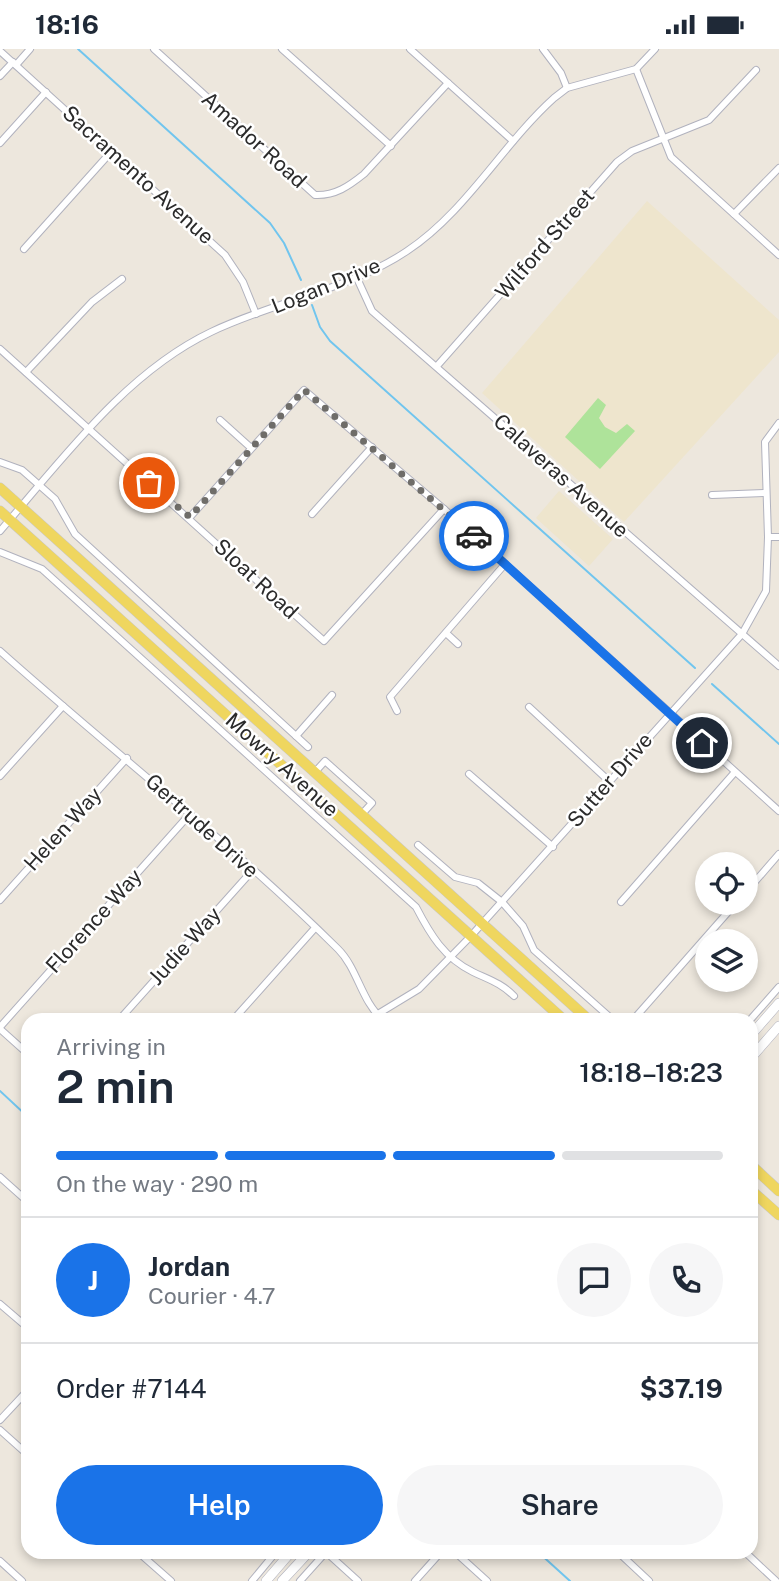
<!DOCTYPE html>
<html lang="en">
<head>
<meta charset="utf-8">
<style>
	:root { --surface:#fff; --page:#f6f6f7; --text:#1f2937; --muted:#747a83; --line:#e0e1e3; --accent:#1a73e8 }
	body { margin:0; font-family:"Public Sans",sans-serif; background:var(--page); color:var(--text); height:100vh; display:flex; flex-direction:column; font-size:26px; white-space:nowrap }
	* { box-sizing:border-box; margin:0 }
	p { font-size:23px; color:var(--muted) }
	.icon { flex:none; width:38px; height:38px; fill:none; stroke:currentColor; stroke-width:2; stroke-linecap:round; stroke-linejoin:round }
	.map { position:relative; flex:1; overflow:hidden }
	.details { position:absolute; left:21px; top:964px; width:737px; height:546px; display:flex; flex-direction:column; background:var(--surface); border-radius:21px; box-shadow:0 4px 10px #0003 }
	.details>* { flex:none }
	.fabs { position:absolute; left:695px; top:803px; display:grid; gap:14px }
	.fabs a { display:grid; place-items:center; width:63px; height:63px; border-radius:50%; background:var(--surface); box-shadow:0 4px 10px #0003; font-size:35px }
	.pin { position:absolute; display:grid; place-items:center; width:60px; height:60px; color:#fff; margin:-30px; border:4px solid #fff; border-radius:50%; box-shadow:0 2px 7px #0007 }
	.courier { position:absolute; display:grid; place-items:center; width:70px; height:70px; margin:-35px; border:5px solid #1a73e8; border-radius:50%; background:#fff; color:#222; box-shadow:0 2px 9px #0007 }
	.head em { font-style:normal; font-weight:600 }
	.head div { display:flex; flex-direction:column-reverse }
	.head { display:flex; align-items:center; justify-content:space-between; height:119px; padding:0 35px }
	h1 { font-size:46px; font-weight:600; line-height:52px }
	.bar { display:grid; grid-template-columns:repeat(4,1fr); gap:10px 7px; align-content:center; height:84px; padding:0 35px }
	.bar i { height:9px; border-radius:5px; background:var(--line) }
	.bar .selected { background:var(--accent) }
	.bar p { grid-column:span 4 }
	.line { display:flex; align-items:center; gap:18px; padding:0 35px; border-top:2px solid var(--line) }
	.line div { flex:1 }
	.round { display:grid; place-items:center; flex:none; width:74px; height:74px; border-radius:37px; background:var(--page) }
	.button { display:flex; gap:14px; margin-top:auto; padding:14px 35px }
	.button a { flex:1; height:80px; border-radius:42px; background:var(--accent); color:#fff; font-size:28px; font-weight:600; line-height:80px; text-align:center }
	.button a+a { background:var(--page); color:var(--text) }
	.status { display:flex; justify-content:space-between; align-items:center; height:49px; padding:0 35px; background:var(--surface); direction:ltr }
	.status svg { height:19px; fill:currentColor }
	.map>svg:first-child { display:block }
</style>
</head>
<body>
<div class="status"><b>18:16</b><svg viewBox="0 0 49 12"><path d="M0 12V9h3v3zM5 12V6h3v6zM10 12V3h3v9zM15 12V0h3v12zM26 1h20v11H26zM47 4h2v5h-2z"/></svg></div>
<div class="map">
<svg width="779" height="1532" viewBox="0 0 779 1532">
	<rect width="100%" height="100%" fill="#ede7dd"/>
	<g fill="#eee5cd">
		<path d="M 647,152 L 779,271 L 779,303 L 624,473 L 482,344 Z"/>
		<path d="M 559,442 L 613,490 L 589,517 L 536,469 Z"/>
	</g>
	<path fill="#aee39a" d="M 598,349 L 606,356 L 599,369 L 605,378 L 616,384 L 627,375 L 635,382 L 600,420 L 565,388 Z"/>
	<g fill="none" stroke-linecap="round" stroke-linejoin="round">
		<g stroke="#71c5ee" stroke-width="2">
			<path d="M 78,0 L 270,174 L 284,194 L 301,231"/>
			<path d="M 312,256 L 320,278 L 330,292 L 695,619"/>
			<path d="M 712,635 L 779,695"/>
			<path d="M 0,1042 L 28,1068"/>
			<path d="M 538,1503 L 570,1532"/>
		</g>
		<g stroke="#b1b2be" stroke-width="8">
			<g id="minor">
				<path d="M 154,0 L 315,146 C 335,147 349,137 364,125 L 448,34"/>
				<path d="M 282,0 L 391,97"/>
				<path d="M 410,0 L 513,92"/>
				<path d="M 543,0 L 561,24 L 567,39"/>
				<path d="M 0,2 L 225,206 L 243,233 L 256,265"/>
				<path d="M 16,16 L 30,0"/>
				<path d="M 636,20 L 671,108 L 779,206"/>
				<path d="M 0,27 L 13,13"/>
				<path d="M 0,94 L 46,43"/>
				<path d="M 734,165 L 779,119"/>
				<path d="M 24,200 L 111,103"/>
				<path d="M 356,227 L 372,262 L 779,617"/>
				<path d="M 0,300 L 324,592 L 444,460"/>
				<path d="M 437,317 L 617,113 L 632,102 L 709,71 L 756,21"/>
				<path d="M 26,323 L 92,253 L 122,230"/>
				<path d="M 220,371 L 250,398"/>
				<path d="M 0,413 L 22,421 L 55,450 L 75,485 L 308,698"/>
				<path d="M 712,446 L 764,444"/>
				<path d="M 312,465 L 372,398"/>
				<path d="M 190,468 L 304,341 L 444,460 L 779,762"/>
				<path d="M 0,482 C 62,411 125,324 211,283 C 273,253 351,240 407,202 C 466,163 502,96 554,49 L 567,39 L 636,20 L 655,0"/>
				<path d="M 768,488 L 779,488"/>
				<path d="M 0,503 L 42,520 L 416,858 C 430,885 444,909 473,923 C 490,931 501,934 514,947"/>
				<path d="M 446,584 L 458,595"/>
				<path d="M 0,602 C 112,702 231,794 338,900 C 358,920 361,952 383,971"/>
				<path d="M 529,658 L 609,732"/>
				<path d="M 397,662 L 390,648 L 505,515"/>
				<path d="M 296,687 L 332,646"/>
				<path d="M 315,723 L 325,712 L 372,754 L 362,765"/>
				<path d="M 469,725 L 553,798"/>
				<path d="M 0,727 L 63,657"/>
				<path d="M 418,796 L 455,828 L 478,834 L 502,853 L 523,877 L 534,901 L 613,971"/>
				<path d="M 746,843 L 779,805"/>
				<path d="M 0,851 L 127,709"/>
				<path d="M 621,853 L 735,723"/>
				<path d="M 119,971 L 252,822"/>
				<path d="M 233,971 L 315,879"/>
				<path d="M 368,971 L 419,940 L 471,887 L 742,585 L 766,542 L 768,488 L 765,393 L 779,374"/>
				<path d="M 633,971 L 736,854"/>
				<path d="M 750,971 L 779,938"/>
				<path d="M 0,978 L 189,766"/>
				<path d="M 0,980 L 28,1005"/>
				<path d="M 0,1128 L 28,1153"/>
				<path d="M 0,1255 L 28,1279"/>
				<path d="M 0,1371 L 28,1341"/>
				<path d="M 0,1381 L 28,1406"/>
				<path d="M 138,1503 L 171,1532"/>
				<path d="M 455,1503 L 487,1532"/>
				<path d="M 618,1503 L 649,1532"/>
				<path d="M 745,1503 L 776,1532"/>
				<path d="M 0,1512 L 22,1532"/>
				<path d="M 252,1532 L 276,1503"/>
				<path d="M 300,1532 L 326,1503 L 358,1532"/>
				<path d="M 415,1532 L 441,1503"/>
			</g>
		</g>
		<g stroke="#b1b2be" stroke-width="10">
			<g id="secondary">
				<path d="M 751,986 L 779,954"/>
				<path d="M 751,1009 L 779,977"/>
				<path d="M 266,1532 L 291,1503"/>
				<path d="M 282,1532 L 309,1503"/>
			</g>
		</g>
		<g stroke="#c8c8c8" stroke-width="11">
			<g id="primary">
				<path d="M 0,439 L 589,971"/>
				<path d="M 0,462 L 564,971"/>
				<path d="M 751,1116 L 779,1142"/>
				<path d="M 751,1141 L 779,1166"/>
			</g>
		</g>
		<use href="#minor" stroke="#fff" stroke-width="6"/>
		<use href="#secondary" stroke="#fff" stroke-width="9"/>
		<use href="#primary" stroke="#efd65f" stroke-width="10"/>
	</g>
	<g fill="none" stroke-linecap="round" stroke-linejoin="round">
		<path stroke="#6f6d69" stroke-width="7" stroke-dasharray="0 12.6" d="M 149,434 L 190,468 L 304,341 L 474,487"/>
		<path stroke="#1a73e8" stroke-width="9" d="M 474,487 L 702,694"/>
	</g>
	<g text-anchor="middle" stroke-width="5" stroke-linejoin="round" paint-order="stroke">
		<g font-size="21" fill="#2b2b2b" stroke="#fff">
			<text transform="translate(254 91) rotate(42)" y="7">Amador Road</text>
			<text transform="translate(138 126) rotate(42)" y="7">Sacramento Avenue</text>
			<text transform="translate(545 195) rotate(-49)" y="7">Wilford Street</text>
			<text transform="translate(326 237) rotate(-22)" y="7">Logan Drive</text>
			<text transform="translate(561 427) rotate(42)" y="7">Calaveras Avenue</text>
			<text transform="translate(256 530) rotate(43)" y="7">Sloat Road</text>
			<text transform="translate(282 716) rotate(42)" y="7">Mowry Avenue</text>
			<text transform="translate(610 731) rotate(-49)" y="7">Sutter Drive</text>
			<text transform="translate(202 777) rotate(42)" y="7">Gertrude Drive</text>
			<text transform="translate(63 780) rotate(-48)" y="7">Helen Way</text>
			<text transform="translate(94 872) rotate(-48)" y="7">Florence Way</text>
			<text transform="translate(185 897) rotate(-48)" y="7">Judie Way</text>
		</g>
	</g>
</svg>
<div class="fabs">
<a><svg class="icon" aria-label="locate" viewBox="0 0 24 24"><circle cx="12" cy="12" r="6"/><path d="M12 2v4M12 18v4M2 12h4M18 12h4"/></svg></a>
<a><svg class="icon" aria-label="layers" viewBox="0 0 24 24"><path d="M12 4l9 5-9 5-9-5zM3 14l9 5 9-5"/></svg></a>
</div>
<div class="pin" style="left:149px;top:434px;background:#ea580c"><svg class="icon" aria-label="bag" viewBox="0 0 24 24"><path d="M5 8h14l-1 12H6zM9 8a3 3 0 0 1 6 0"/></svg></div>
<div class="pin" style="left:702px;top:694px;background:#1f2937"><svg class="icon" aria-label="home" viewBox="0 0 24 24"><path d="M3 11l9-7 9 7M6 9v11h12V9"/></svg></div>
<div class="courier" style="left:474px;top:487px"><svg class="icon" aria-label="car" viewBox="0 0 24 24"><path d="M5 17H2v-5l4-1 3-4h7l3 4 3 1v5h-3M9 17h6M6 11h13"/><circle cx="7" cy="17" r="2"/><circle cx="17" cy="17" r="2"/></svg></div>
<section class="details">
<div class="head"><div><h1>2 min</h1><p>Arriving in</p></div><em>18:18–18:23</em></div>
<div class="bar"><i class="selected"></i><i class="selected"></i><i class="selected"></i><i></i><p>On the way · 290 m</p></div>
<div class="line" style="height:126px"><b class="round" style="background:var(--accent);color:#fff">J</b><div><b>Jordan</b><p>Courier · 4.7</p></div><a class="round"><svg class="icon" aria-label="chat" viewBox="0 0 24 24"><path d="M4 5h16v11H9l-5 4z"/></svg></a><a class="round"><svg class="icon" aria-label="phone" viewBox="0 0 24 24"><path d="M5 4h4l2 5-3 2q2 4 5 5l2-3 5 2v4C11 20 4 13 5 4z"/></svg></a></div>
<div class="line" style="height:91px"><div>Order #7144</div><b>$37.19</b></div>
<div class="button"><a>Help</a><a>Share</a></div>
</section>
</div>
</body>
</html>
